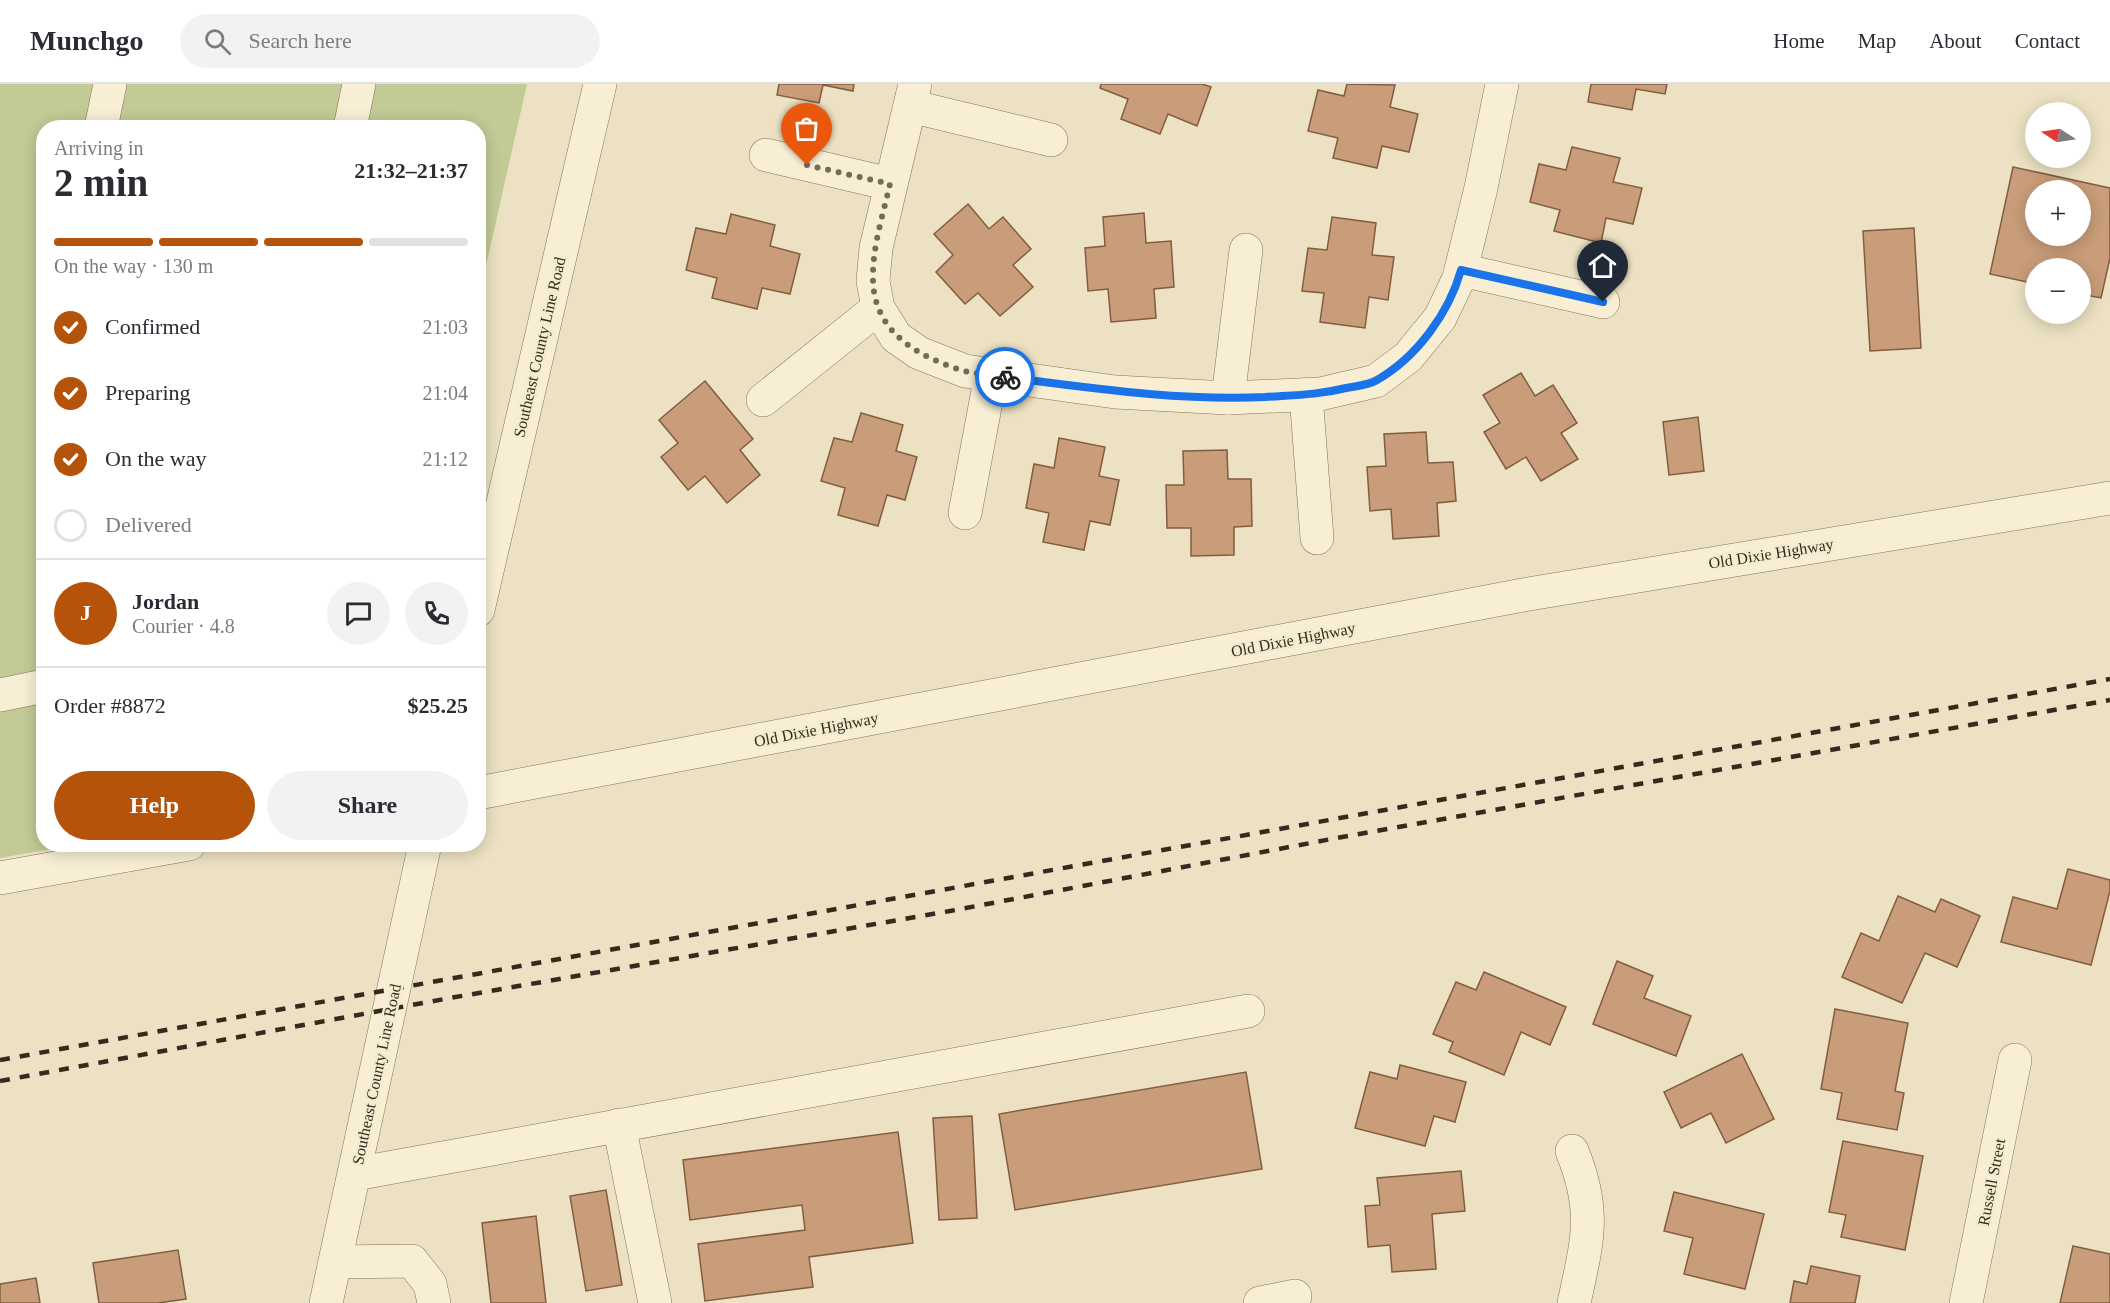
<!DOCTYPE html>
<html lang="en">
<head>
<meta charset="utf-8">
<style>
	:root { --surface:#fff; --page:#f2f2f3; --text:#2b2b33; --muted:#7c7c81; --line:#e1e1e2; --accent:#b45309 }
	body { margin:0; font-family:Georgia,serif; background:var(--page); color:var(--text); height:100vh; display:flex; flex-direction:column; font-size:22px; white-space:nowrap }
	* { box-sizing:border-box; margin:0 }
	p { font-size:20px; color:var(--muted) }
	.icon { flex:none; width:33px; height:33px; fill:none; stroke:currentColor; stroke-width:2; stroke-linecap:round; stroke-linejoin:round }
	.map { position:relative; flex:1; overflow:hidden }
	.details { position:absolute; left:36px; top:36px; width:450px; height:732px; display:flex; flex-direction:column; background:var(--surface); border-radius:24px; box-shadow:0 3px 15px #0003 }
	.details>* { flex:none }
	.needle { width:39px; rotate:282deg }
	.controls { position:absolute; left:2025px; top:18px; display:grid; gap:12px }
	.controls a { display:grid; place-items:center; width:66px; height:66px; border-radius:50%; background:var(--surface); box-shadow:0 3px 15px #0003; font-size:30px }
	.pin { position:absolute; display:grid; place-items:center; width:51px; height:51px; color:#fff; margin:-62px -26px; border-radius:50% 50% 50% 0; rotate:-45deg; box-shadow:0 0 6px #0007 }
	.pin .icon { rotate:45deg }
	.courier { position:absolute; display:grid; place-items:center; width:60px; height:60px; margin:-30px; border:4px solid #1a73e8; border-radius:50%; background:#fff; color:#222; box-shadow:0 2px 8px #0007 }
	.summary em { font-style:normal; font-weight:700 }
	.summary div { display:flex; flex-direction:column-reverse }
	.summary { display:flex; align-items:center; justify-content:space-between; height:102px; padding:0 18px }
	h1 { font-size:39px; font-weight:700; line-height:45px }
	.bar { display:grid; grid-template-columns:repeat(4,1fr); gap:9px 6px; align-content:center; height:72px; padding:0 18px }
	.bar i { height:8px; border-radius:4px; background:var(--line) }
	.bar .current { background:var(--accent) }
	.bar p { grid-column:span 4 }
	.line { display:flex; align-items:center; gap:15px; padding:0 18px; border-top:2px solid var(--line) }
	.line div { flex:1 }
	.round { display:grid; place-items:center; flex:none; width:63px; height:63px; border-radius:32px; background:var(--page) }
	ol { padding:0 18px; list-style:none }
	li { display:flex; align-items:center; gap:18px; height:66px }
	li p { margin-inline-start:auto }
	li .icon { padding:6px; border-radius:50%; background:var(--accent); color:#fff; stroke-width:4 }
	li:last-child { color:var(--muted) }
	li i { width:33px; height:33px; border:3px solid var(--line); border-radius:50% }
	.action { display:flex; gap:12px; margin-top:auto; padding:12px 18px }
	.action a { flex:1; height:69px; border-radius:36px; background:var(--accent); color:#fff; font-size:24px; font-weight:700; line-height:69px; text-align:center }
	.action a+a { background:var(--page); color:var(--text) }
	header { display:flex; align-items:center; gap:36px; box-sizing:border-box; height:84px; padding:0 30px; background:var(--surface); border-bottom:2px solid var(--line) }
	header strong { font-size:28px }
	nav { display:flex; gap:33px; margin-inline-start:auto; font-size:21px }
	.search { width:420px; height:54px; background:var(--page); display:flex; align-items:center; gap:15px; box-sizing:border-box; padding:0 21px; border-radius:33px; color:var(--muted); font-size:22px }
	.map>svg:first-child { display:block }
</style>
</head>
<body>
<header>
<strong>Munchgo</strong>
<div class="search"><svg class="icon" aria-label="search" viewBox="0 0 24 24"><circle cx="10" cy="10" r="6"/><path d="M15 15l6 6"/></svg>Search here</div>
<nav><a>Home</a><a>Map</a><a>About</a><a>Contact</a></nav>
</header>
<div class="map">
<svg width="2110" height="1219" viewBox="0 0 2110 1219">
	<rect width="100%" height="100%" fill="#ece1c2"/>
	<path fill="#c2ca96" d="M 0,0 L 527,0 L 479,213 L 478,44 L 44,44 L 44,760 L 74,761 L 0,774 Z"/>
	<g fill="#c99d79" stroke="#835d40" stroke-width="1.5" fill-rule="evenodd">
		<path d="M 779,0 L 854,0 L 853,7 L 823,1 L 819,19 L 777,11 Z"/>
		<path d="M 1101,0 L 1202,0 L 1211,3 L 1197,42 L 1168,30 L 1160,50 L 1121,35 L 1128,15 L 1100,4 Z"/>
		<path d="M 1347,0 L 1395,1 L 1390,23 L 1418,30 L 1409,68 L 1382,62 L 1377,84 L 1333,74 L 1338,54 L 1308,47 L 1318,6 L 1344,12 Z"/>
		<path d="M 1591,0 L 1667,0 L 1665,10 L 1636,5 L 1632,26 L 1588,18 Z"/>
		<path d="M 1572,63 L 1620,74 L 1613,98 L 1642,104 L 1633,140 L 1606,134 L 1601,159 L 1554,147 L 1560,126 L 1530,118 L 1539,80 L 1566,86 Z"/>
		<path d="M 2013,83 L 2110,104 L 2110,174 L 2101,214 L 2080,210 L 2080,184 L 2036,184 L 2036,200 L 1990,190 ZM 2036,106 L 2080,106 L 2080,152 L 2036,152 Z"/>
		<path d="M 968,120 L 989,145 L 1003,133 L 1031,165 L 1013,181 L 1033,203 L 1000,232 L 978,209 L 965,220 L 936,188 L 953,171 L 934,150 Z"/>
		<path d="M 1144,129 L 1146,159 L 1171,157 L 1174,203 L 1154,205 L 1156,234 L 1111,238 L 1108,205 L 1088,207 L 1085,164 L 1105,162 L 1103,133 Z"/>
		<path d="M 731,130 L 775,141 L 770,162 L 800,170 L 790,210 L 762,204 L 757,225 L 712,214 L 717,194 L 686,186 L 696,144 L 726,150 Z"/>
		<path d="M 1332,133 L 1376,139 L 1372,171 L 1394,173 L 1388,216 L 1369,213 L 1365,244 L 1320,238 L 1324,209 L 1302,207 L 1308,164 L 1327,166 Z"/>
		<path d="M 1914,144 L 1921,264 L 1870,267 L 1863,147 Z"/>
		<path d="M 1521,289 L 1535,312 L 1553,301 L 1577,339 L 1561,349 L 1578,375 L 1541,397 L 1526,373 L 1506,385 L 1484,348 L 1500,339 L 1483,311 Z"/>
		<path d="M 705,297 L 753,355 L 740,366 L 760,391 L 727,419 L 705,392 L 688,406 L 661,373 L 678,359 L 659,336 Z"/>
		<path d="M 861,329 L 903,341 L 896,367 L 917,373 L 905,416 L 887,411 L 878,442 L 838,431 L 845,404 L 821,397 L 834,354 L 852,358 Z"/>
		<path d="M 1698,333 L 1704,387 L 1669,391 L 1663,338 Z"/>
		<path d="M 1426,348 L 1428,379 L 1453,378 L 1456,417 L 1437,419 L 1439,452 L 1393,455 L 1391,425 L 1370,427 L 1367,383 L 1386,382 L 1384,350 Z"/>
		<path d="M 1059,354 L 1105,363 L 1099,392 L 1119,396 L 1110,441 L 1090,437 L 1084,466 L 1043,458 L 1049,429 L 1026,424 L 1034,380 L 1054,384 Z"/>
		<path d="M 1227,366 L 1228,395 L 1251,395 L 1252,442 L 1234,443 L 1234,471 L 1191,472 L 1191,444 L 1167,444 L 1166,401 L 1184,401 L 1183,367 Z"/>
		<path d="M 2068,785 L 2110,796 L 2110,807 L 2091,881 L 2001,858 L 2013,813 L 2057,825 Z"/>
		<path d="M 1898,812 L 1935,828 L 1941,815 L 1980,832 L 1957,883 L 1925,869 L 1902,919 L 1842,893 L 1861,849 L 1879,857 Z"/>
		<path d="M 1617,877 L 1653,892 L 1644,914 L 1691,932 L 1676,972 L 1593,940 Z"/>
		<path d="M 1484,888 L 1566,923 L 1550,961 L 1521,948 L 1504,991 L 1449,968 L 1453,958 L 1433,950 L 1456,898 L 1476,906 Z"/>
		<path d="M 1835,925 L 1908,939 L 1895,1007 L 1904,1009 L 1897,1046 L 1837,1035 L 1842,1009 L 1821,1005 Z"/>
		<path d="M 1742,970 L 1774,1035 L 1726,1059 L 1711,1029 L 1681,1044 L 1664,1008 Z"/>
		<path d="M 1400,981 L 1466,998 L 1455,1038 L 1434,1032 L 1425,1062 L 1355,1044 L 1370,988 L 1397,995 Z"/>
		<path d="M 1246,988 L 1262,1085 L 1015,1126 L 999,1030 Z"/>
		<path d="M 972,1032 L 977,1134 L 939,1136 L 933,1034 Z"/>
		<path d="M 898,1048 L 913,1159 L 809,1173 L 813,1203 L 705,1217 L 698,1160 L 805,1146 L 802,1121 L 690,1136 L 683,1076 Z"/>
		<path d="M 1843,1057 L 1923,1072 L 1905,1166 L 1841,1153 L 1846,1131 L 1829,1128 Z"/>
		<path d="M 1461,1087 L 1465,1127 L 1432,1130 L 1436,1185 L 1392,1188 L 1390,1161 L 1368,1163 L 1365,1122 L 1380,1121 L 1377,1094 Z"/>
		<path d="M 606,1106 L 622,1201 L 586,1207 L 570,1112 Z"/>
		<path d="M 1674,1108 L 1764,1130 L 1745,1205 L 1684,1190 L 1693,1154 L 1664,1147 Z"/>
		<path d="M 536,1132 L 546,1219 L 491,1219 L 482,1139 Z"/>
		<path d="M 2073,1162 L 2110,1170 L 2110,1219 L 2060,1219 Z"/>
		<path d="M 178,1166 L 186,1215 L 158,1219 L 99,1219 L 93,1179 Z"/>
		<path d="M 1811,1182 L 1860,1192 L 1855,1219 L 1790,1219 L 1794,1197 L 1807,1200 Z"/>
		<path d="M 36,1194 L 40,1219 L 0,1219 L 0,1200 Z"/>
	</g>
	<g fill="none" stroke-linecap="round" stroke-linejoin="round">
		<g stroke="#85725a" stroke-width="34">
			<g id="minor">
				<path d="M 915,0 L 876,164 L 873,197 L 878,224 L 896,253 L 919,269 L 965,287 L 1115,308 L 1228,314 L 1320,310 L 1376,297 L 1408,273 L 1440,234 L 1459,194 L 1481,104 L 1502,0"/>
				<path d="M 910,22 L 1051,56"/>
				<path d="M 101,44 L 110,0"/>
				<path d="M 350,44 L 359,0"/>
				<path d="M 766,71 L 890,100"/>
				<path d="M 1461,186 L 1603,218"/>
				<path d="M 1306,311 L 1317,454"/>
				<path d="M 1228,314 L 1246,166"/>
				<path d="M 763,316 L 878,224"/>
				<path d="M 965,429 L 991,291"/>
				<path d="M 478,526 L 600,0"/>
				<path d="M 0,611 L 44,602"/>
				<path d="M 478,709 L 1523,511 L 2110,414"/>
				<path d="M 0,794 L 189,760"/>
				<path d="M 619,1041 L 655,1219"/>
				<path d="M 1572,1067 C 1597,1128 1587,1158 1574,1219"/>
				<path d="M 355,1090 L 1248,927"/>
				<path d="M 335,1178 L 412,1177 L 430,1200 L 434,1219"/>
				<path d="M 326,1219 L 425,760"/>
				<path d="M 1260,1219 L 1295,1212"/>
				<path d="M 1966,1219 L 2015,976"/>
			</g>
		</g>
		<use href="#minor" stroke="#f7eed4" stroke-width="33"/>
		<g stroke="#352a1d" stroke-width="4.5" stroke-dasharray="10 10" stroke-linecap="butt">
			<path d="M 0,976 L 2110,595"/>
			<path d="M 0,997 L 450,914 L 950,827 L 1337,754 L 2110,616"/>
		</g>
	</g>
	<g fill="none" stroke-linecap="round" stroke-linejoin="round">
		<path stroke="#756a57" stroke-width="6" stroke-dasharray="0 10.8" d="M 807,81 L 890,100 C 883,131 872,164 873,196 C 874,249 919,273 964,287 C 977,290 992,291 1005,293"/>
		<path stroke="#1a73e8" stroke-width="8" d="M 1005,293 C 1092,304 1178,317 1265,313 C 1294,311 1318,311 1346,304 C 1356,302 1369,301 1377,296 C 1417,273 1449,229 1461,186 L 1603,218"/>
	</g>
	<g text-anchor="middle" stroke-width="5" stroke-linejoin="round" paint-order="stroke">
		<g font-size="16" fill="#352a1d" stroke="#f4ebd1">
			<text transform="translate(539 263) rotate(-77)" y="6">Southeast County Line Road</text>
			<text transform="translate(1771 469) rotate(-9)" y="6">Old Dixie Highway</text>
			<text transform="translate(1293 555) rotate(-11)" y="6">Old Dixie Highway</text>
			<text transform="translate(816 645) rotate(-11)" y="6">Old Dixie Highway</text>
			<text transform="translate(376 990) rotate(-78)" y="6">Southeast County Line Road</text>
			<text transform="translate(1991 1098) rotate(-79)" y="6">Russell Street</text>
		</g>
	</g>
</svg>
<div class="controls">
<a><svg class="needle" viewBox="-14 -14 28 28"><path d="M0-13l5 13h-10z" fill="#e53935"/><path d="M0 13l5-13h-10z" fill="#7c7c81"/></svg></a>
<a>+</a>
<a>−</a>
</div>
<div class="pin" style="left:807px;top:81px;background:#ea580c"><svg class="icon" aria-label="bag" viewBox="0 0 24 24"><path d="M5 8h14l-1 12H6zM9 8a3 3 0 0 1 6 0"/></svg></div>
<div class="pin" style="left:1603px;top:218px;background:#1f2937"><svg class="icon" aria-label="home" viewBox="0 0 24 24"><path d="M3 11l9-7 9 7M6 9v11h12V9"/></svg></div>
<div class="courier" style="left:1005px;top:293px"><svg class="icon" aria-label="bike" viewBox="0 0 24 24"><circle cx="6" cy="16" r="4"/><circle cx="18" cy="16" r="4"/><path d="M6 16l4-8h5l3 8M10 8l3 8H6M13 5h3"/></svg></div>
<section class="details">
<div class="summary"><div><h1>2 min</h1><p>Arriving in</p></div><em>21:32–21:37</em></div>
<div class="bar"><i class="current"></i><i class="current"></i><i class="current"></i><i></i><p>On the way · 130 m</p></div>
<ol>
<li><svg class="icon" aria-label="check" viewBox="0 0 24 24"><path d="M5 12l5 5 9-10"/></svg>Confirmed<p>21:03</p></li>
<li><svg class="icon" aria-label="check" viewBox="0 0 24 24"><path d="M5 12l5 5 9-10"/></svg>Preparing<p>21:04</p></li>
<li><svg class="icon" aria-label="check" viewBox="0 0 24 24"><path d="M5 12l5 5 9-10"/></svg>On the way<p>21:12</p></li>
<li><i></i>Delivered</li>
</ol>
<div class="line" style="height:108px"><b class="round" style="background:var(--accent);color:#fff">J</b><div><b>Jordan</b><p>Courier · 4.8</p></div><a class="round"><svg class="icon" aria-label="chat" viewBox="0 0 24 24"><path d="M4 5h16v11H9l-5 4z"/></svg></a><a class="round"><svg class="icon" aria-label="phone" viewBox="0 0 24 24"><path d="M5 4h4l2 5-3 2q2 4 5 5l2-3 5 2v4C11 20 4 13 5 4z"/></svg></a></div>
<div class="line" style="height:78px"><div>Order #8872</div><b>$25.25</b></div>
<div class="action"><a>Help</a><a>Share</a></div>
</section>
</div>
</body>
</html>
